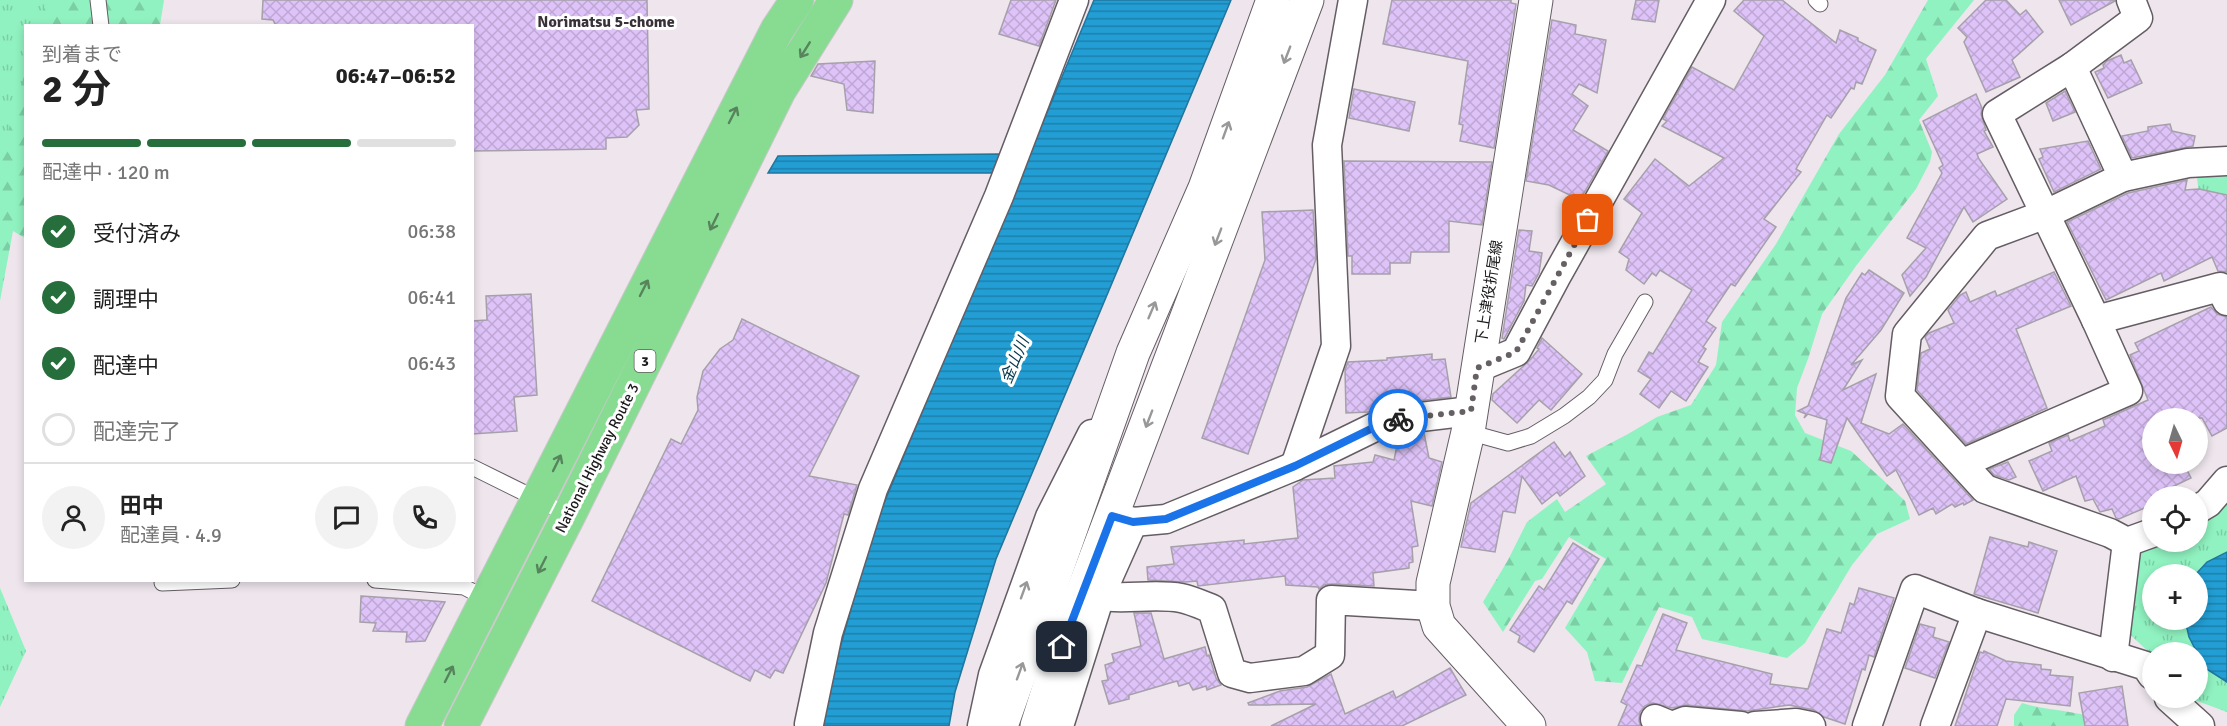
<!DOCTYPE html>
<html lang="ja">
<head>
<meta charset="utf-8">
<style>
	:root { --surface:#fff; --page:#f2f2f2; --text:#222; --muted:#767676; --line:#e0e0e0; --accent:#266e3b }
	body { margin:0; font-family:Signika,"Noto Sans JP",sans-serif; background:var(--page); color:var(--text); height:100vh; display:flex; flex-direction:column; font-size:22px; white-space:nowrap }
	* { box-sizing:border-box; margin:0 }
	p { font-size:20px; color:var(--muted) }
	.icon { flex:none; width:33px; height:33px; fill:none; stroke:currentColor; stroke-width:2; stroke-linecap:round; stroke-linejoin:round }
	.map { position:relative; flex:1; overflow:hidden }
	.sheet { position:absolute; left:24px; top:24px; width:450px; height:558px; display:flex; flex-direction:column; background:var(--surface); border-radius:0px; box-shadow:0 3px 9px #0003 }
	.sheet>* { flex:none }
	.needle { width:39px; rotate:175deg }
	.buttons { position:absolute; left:2142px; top:408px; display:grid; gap:12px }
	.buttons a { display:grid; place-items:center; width:66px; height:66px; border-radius:50%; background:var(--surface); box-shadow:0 3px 9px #0003; font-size:30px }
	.pin { position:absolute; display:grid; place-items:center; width:51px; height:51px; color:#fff; margin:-26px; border-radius:12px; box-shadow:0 3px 9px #0006 }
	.courier { position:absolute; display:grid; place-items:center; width:60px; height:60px; margin:-30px; border:4px solid #1a73e8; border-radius:50%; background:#fff; color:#222; box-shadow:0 2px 8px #0007 }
	.head em { font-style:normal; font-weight:700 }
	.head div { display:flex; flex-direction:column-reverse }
	.head { display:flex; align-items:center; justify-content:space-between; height:102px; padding:0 18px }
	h1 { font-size:39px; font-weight:700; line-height:45px }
	.bar { display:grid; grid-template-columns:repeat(4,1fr); gap:9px 6px; align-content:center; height:72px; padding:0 18px }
	.bar i { height:8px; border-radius:4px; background:var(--line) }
	.bar .active { background:var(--accent) }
	.bar p { grid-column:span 4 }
	.line { display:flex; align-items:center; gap:15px; padding:0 18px; border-top:2px solid var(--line) }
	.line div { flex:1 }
	.round { display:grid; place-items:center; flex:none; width:63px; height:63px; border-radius:32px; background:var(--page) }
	ol { padding:0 18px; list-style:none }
	li { display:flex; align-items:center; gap:18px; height:66px }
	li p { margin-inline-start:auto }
	li .icon { padding:6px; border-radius:50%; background:var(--accent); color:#fff; stroke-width:4 }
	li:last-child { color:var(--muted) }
	li i { width:33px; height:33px; border:3px solid var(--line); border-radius:50% }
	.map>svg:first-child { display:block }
</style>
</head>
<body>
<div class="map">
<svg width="2227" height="726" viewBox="0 0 2227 726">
	<defs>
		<pattern id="forest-firs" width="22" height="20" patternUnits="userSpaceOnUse" patternTransform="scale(1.5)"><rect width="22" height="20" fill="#90f2c0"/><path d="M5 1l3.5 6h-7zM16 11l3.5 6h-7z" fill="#7ccfa4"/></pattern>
		<pattern id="park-tufts" width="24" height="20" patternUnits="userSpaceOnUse" patternTransform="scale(1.5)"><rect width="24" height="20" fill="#90f2c0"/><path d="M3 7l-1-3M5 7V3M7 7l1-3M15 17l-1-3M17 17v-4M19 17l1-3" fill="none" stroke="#7ccfa4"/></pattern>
		<pattern id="water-rules" width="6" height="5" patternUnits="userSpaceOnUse" patternTransform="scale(1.5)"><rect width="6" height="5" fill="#229ed4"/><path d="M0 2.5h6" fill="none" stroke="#1d80ab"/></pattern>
		<pattern id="building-cross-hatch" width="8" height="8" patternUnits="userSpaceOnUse" patternTransform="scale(1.5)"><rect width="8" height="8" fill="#dec3f8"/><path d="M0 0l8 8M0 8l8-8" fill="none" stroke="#bea7d4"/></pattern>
	</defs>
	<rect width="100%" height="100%" fill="#eee5ed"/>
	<g fill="url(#forest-firs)">
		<path d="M 0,0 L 164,0 L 160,25 L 26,26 L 25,238 L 13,231 L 0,301 Z"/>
		<path d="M 1928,0 L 1974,0 L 1926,59 L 1938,96 L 1919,120 L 1932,152 L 1930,162 L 1916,189 L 1856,266 L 1822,314 L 1808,359 L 1797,388 L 1795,415 L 1805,433 L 1851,451 L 1882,479 L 1905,501 L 1910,519 L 1877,534 L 1852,565 L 1805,643 L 1787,658 L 1702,639 L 1692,617 L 1659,607 L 1622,683 L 1595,681 L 1587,652 L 1565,628 L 1606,559 L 1569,537 L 1542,579 L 1535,581 L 1503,632 L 1483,602 L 1508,560 L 1527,522 L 1557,499 L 1565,512 L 1606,484 L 1586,456 L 1628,434 L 1657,417 L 1691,405 L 1716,365 L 1722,322 L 1776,244 L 1839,134 L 1885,75 Z"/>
		<path d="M 2022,703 C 2044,710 2067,710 2089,716 L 2090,726 L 2014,726 L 2014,715 Z"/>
	</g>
	<g fill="url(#park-tufts)" fill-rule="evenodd">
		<path d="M 0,0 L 46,0 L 39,25 L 26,26 L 25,72 L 0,160 Z"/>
		<path d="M 2196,169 L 2227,169 L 2227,235 L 2203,228 Z"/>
		<path d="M 2227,497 L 2227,712 L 2189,698 L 2198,698 L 2198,652 L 2152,652 L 2152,655 L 2122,627 L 2132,560 C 2159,537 2164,542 2198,542 L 2198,521 ZM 2152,574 L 2198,574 L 2198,620 L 2152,620 Z"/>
		<path d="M 0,588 L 26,651 L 0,707 Z"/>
	</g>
	<g fill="url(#water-rules)" stroke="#20769d" stroke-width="1.5">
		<path d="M 1094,0 L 1231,0 L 996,559 L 955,692 L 949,726 L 822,726 L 831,680 L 874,527 Z"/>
		<path d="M 1000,154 L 992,173 L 768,173 L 778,156 Z"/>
		<path d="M 2227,552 L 2227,682 L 2205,668 L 2189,637 L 2185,620 L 2198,620 L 2198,574 L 2196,574 L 2207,562 Z"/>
	</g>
	<g fill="url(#building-cross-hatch)" stroke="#a5a0aa" stroke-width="1.5">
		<path d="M 263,0 L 647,0 L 649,109 L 636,110 L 639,125 L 627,137 L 606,138 L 606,149 L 472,151 L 472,26 L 276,26 L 273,20 L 262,19 Z"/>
		<path d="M 1011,0 L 1056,0 L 1039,46 L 999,34 Z"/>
		<path d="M 1392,0 L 1511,0 L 1511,3 L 1516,4 L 1494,148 L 1460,141 L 1463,125 L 1459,124 L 1468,61 L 1383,44 Z"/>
		<path d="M 1636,0 L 1659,0 L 1655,22 L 1632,19 Z"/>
		<path d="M 1744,0 L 1782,0 L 1836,43 L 1840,30 L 1858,38 L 1858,41 L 1876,50 L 1862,84 L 1856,82 L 1854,89 L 1851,88 L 1831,118 L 1827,115 L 1796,169 L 1801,172 L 1764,219 L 1776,227 L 1735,286 L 1731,284 L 1706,321 L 1716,328 L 1703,347 L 1706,349 L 1698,362 L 1708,367 L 1686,401 L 1671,391 L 1659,408 L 1640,394 L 1651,379 L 1638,371 L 1649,352 L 1653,354 L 1692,290 L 1660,270 L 1656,276 L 1652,273 L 1644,284 L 1626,270 L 1629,259 L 1619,252 L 1642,213 L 1624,199 L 1655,159 L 1689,186 L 1724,158 L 1662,126 L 1667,121 L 1663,119 L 1692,67 L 1734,90 L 1764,36 L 1734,11 Z"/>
		<path d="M 1986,0 L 2006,0 L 2020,15 L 2026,10 L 2043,32 L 2012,60 L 2020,77 L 1986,92 L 1964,42 L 1967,37 L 1958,28 Z"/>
		<path d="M 2059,0 L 2115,0 L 2115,1 L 2071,25 Z"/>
		<path d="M 1552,20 L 1576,25 L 1575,34 L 1606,40 L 1597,93 L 1579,84 L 1572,94 L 1588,106 L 1573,130 L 1608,151 L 1580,200 L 1549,185 L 1526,181 Z"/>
		<path d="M 2121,55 L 2124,63 L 2131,60 L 2142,83 L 2108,98 L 2095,72 L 2104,68 L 2103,65 L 2107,61 Z"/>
		<path d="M 875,61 L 873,113 L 847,110 L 844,84 L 811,76 L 818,64 Z"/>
		<path d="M 1354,89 L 1415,102 L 1409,131 L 1349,118 Z"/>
		<path d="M 2065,91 L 2075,112 L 2053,121 L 2046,103 Z"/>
		<path d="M 1976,94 L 1982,108 L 1981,114 L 1986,130 L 1984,131 L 1993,147 L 1977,154 L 1979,159 L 2007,199 L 1973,222 L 1964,207 L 1926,277 L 1910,296 L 1902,275 L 1926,248 L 1907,238 L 1942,173 L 1939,168 L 1943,165 L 1923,121 Z"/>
		<path d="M 2170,124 L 2172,131 L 2195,136 L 2193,146 L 2132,158 L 2122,136 L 2148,131 L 2148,127 Z"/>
		<path d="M 2088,141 L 2101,169 L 2054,192 L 2039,159 L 2043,157 L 2040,149 Z"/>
		<path d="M 1344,161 L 1492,162 L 1482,225 L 1449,221 L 1449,252 L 1411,252 L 1410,263 L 1390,263 L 1390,274 L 1352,274 L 1352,256 L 1348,256 Z"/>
		<path d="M 2187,180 L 2185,190 L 2199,189 L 2227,195 L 2227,272 L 2218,271 L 2212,257 L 2164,281 L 2161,273 L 2106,300 L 2067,222 L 2128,193 Z"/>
		<path d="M 1313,210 L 1316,259 L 1248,454 L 1202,438 L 1265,260 L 1262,212 Z"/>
		<path d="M 1519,230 L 1532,231 L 1529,251 L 1542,253 L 1539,273 L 1532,286 L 1526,285 L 1524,301 L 1504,339 L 1502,338 Z"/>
		<path d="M 1869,270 L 1904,293 L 1881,330 L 1851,365 L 1862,360 L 1843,390 L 1876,374 L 1861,423 L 1889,434 L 1903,424 L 1973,500 L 1964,505 L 1963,503 L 1955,507 L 1952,504 L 1936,514 L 1933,508 L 1919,515 L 1896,470 L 1887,476 L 1847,418 L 1831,463 L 1820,460 L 1827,420 L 1808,414 L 1804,418 L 1806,414 L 1798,411 L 1808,406 L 1846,298 L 1862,273 L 1865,275 Z"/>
		<path d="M 2054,272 L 2071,306 L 2016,329 L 2047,408 L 1966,444 L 1917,390 L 1921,353 L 1930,349 L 1925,337 L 1929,333 L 1954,323 L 1948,310 L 1960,295 L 1966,292 L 1970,302 L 1995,291 L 1997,296 Z"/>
		<path d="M 531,294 L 537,395 L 514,397 L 517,431 L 472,434 L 472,321 L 487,320 L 486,296 Z"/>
		<path d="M 2211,307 L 2217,314 L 2227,317 L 2227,428 L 2212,436 L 2202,418 L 2152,418 L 2152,464 L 2184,464 L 2191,478 L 2172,487 L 2173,492 L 2164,496 L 2152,496 L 2152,502 L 2146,505 L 2147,507 L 2119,519 L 2116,518 L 2112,509 L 2100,512 L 2093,499 L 2085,501 L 2076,476 L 2043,491 L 2029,461 L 2052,451 L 2049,443 L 2068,435 L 2070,441 L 2105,426 L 2103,420 L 2148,400 L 2130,355 L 2139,351 L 2135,343 Z"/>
		<path d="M 742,319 L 859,376 L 809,476 L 857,485 L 848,515 L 844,514 L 826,583 L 783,673 L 775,670 L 770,678 L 755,670 L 750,681 L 592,601 L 671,439 L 681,444 L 698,410 L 697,397 L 703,371 L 720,349 L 733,340 Z"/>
		<path d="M 1542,338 L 1582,374 L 1551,410 L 1539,400 L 1517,423 L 1492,400 L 1493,394 L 1530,360 L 1539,349 L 1537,348 Z"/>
		<path d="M 1432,354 L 1432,360 L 1445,359 L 1451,397 L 1385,405 L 1368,412 L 1346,413 L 1345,370 L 1348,362 L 1387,360 L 1387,358 Z"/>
		<path d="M 1424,433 L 1429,458 L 1442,462 L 1432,506 L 1411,501 L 1418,546 L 1412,547 L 1413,562 L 1409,563 L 1409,568 L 1373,573 L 1374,586 L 1332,584 L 1324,585 L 1319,589 L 1318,587 L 1286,585 L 1285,576 L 1198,586 L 1197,581 L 1185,582 L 1148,580 L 1147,567 L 1174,564 L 1171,547 L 1244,540 L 1244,544 L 1298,538 L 1293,487 L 1303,480 L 1335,478 L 1334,466 L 1373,462 L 1375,455 L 1394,460 L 1399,436 Z"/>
		<path d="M 1554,442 L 1565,457 L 1570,452 L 1585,476 L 1560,496 L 1557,492 L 1542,504 L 1522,476 L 1515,513 L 1503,511 L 1495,552 L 1461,547 L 1471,503 Z"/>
		<path d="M 2008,462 L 2016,477 L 2009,480 L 1994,475 L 1989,469 Z"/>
		<path d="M 1990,537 L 2028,547 L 2029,542 L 2057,551 L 2038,613 L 1974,594 Z"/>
		<path d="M 1573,543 L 1599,559 L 1572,604 L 1567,601 L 1534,652 L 1518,642 L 1520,636 L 1510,630 L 1539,586 L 1544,590 Z"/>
		<path d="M 1859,588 L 1894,598 L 1874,657 L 1869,655 L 1865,670 L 1862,669 L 1845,724 L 1824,717 L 1814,710 L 1789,705 L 1748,711 L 1686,705 L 1672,708 L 1653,703 L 1645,706 L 1640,712 L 1639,721 L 1641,726 L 1618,726 L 1627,705 L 1621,702 L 1637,665 L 1642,666 L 1663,614 L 1687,623 L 1676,650 L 1772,674 L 1770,684 L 1808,689 L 1827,629 L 1841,633 L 1850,603 L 1854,605 Z"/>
		<path d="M 361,596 L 421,600 L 445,602 L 425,641 L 406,642 L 407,632 L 373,631 L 376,623 L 360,622 Z"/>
		<path d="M 1134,613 L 1151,613 L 1164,659 L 1205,647 L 1207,656 L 1209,655 L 1216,678 L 1221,685 L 1207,690 L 1206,686 L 1193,690 L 1189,683 L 1179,686 L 1177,681 L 1129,695 L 1129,699 L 1109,704 L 1102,681 L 1108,680 L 1105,665 L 1114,662 L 1112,654 L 1141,646 Z"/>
		<path d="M 1920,624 L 1935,628 L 1933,637 L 1949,642 L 1935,678 L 1905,668 Z"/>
		<path d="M 1984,651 L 2006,661 L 2041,665 L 2041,669 L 2051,670 L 2050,675 L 2073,677 L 2070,706 L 2006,699 L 1997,726 L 1955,726 L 1980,652 L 1983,653 Z"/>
		<path d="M 1450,668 L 1466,695 L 1402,726 L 1271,726 L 1316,704 L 1249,705 L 1248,703 L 1280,691 L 1307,687 L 1331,674 L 1345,714 L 1393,691 L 1396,698 Z"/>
		<path d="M 2122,686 L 2128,726 L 2085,726 L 2079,693 Z"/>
	</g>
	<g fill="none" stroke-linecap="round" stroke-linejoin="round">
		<g stroke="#655d64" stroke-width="17">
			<g id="lane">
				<path d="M 98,0 L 101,26"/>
				<path d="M 1816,0 L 1820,4"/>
				<path d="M 1468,432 L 1508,443 L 1531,436 L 1564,416 L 1589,397 L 1605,380 L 1615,354 L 1645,302"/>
				<path d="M 472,467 L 569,515"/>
				<path d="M 375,580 L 464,587 L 491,601"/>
				<path d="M 162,583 L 232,580"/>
			</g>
		</g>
		<g stroke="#655d64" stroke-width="31">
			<g id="street">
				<path d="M 2072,67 L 2123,177"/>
				<path d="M 2096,320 L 2220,287 L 2227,301"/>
				<path d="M 1477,368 L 1516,352 L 1556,277 L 1711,0"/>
				<path d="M 1963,463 L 2128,391 L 2096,320 L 1997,114 L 2072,67 L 2138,18 L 2131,0"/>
				<path d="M 1295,466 L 1336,346 L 1327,145 L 1353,0"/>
				<path d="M 2198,509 L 2208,503 L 2227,481"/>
				<path d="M 1112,516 L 1133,522 L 1166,519 L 1295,466 L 1387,421 L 1471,411"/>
				<path d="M 2152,533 L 2127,542 L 2110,533 L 1985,489 L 1900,396 L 1907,334 L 1987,236 L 2046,214 L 2123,177 L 2188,163 L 2227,161"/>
				<path d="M 1100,596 C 1127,600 1154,593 1181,598 C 1191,600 1202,605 1212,609 L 1232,673 L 1250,678 L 1304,671 L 1330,655 L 1331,600 L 1433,606"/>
				<path d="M 2113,657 L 2127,542"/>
				<path d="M 2169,698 L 2200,726"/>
				<path d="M 1655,719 L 1672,726 L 1685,721 L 1741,726"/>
				<path d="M 809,724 L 828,633 L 873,489 L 999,196 L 1074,0"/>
				<path d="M 982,726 L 993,675 L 1050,517 L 1092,434"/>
				<path d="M 1059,726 L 1100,596 L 1133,522"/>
				<path d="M 1755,726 L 1796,723 L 1811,726"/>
				<path d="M 1867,726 L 1915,589 L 1977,613 L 2146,666 L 2152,675"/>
				<path d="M 1935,726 L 1977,613"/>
			</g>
		</g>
		<g stroke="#655d64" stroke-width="35">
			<g id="secondary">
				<path d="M 1001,726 L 1133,353 L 1205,188 L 1273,0"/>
				<path d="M 1037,726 L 1062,647 L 1307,0"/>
				<path d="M 1529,726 L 1439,626 L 1433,606 L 1433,583 L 1468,432 L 1536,0"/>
			</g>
		</g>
		<g stroke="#c9c8c9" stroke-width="35">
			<g id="highway">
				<path d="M 422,726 L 777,30 L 797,0"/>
				<path d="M 461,726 L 569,515 L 779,91 L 836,0"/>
			</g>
		</g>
		<use href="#lane" stroke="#fff" stroke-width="15"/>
		<use href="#street" stroke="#fff" stroke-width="28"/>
		<use href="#secondary" stroke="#fff" stroke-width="33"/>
		<use href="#highway" stroke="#87dc92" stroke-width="33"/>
	</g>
	<defs><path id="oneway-shaft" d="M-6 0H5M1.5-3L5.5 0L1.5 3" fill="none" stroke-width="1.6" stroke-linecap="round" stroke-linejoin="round" transform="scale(1.5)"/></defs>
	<g stroke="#57845d">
		<use href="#oneway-shaft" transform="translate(805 50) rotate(122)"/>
		<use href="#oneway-shaft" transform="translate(733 115) rotate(-63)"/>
		<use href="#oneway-shaft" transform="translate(714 222) rotate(116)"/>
		<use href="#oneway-shaft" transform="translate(644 288) rotate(-63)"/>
		<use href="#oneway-shaft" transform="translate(557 463) rotate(-64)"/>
		<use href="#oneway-shaft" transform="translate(542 565) rotate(117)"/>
		<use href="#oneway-shaft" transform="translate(449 674) rotate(-63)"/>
	</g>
	<g stroke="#999899">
		<use href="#oneway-shaft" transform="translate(1287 55) rotate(111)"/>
		<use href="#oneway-shaft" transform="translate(1226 130) rotate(-70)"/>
		<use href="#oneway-shaft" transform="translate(1218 237) rotate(111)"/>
		<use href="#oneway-shaft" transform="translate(1152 310) rotate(-67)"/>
		<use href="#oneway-shaft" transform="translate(1149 419) rotate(111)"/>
		<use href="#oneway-shaft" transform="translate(1024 590) rotate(-70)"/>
		<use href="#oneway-shaft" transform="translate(1020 671) rotate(-70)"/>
	</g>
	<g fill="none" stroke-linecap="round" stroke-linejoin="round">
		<path stroke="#666065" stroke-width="6" stroke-dasharray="0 10.8" d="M 1398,419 L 1471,411 L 1477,368 L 1516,352 L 1588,220"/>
		<path stroke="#1a73e8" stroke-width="8" d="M 1062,647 L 1112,516 L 1133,522 L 1166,519 L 1295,466 L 1387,421 L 1398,419"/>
	</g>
	<g text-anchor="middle" stroke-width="6" stroke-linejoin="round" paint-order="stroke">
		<rect fill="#fff" stroke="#605e60" stroke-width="1.5" x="634.5" y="350" width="21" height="22" rx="4.5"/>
		<g font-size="14" font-weight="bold" fill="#1c191c">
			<text x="645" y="366">3</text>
		</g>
		<g font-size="15" fill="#1c191c" stroke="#fff">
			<text transform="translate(1489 292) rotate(-81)" y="5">下上津役折尾線</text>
			<text transform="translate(597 458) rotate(-63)" y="5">National Highway Route 3</text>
		</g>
		<g font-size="16" font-weight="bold" fill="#393138" stroke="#fff">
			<text x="606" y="27">Norimatsu 5-chome</text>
		</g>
		<g font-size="16" font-style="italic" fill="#02354b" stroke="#fff">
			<text transform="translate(1014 360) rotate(-67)" y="6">金山川</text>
		</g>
	</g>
</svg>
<div class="buttons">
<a><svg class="needle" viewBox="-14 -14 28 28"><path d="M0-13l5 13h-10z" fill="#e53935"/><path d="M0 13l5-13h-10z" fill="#767676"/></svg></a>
<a><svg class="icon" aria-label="locate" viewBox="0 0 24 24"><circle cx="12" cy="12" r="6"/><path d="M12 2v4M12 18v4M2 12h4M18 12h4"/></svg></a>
<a>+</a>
<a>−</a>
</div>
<div class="pin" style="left:1588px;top:220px;background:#ea580c"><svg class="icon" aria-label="bag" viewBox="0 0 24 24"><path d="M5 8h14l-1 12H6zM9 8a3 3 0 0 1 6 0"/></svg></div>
<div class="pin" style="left:1062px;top:647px;background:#1f2937"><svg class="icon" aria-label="home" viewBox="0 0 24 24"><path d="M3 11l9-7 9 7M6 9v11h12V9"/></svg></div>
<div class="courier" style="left:1398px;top:419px"><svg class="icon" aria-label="bike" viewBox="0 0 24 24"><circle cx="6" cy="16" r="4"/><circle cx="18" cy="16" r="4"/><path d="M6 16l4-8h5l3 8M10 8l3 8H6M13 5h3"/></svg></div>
<section class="sheet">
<div class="head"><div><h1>2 分</h1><p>到着まで</p></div><em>06:47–06:52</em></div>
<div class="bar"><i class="active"></i><i class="active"></i><i class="active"></i><i></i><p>配達中 · 120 m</p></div>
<ol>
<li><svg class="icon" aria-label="check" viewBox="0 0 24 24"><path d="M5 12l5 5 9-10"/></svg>受付済み<p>06:38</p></li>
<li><svg class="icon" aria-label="check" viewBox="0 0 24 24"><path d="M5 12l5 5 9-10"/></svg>調理中<p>06:41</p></li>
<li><svg class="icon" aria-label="check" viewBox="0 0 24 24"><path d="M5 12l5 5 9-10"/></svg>配達中<p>06:43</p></li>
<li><i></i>配達完了</li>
</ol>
<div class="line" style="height:108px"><a class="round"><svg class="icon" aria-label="person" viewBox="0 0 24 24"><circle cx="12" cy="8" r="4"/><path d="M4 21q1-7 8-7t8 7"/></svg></a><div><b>田中</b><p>配達員 · 4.9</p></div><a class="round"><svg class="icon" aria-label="chat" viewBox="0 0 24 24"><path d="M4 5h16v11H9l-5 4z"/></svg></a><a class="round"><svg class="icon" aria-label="phone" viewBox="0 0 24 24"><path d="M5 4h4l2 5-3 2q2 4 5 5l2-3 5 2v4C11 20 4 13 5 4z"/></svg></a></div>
</section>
</div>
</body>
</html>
